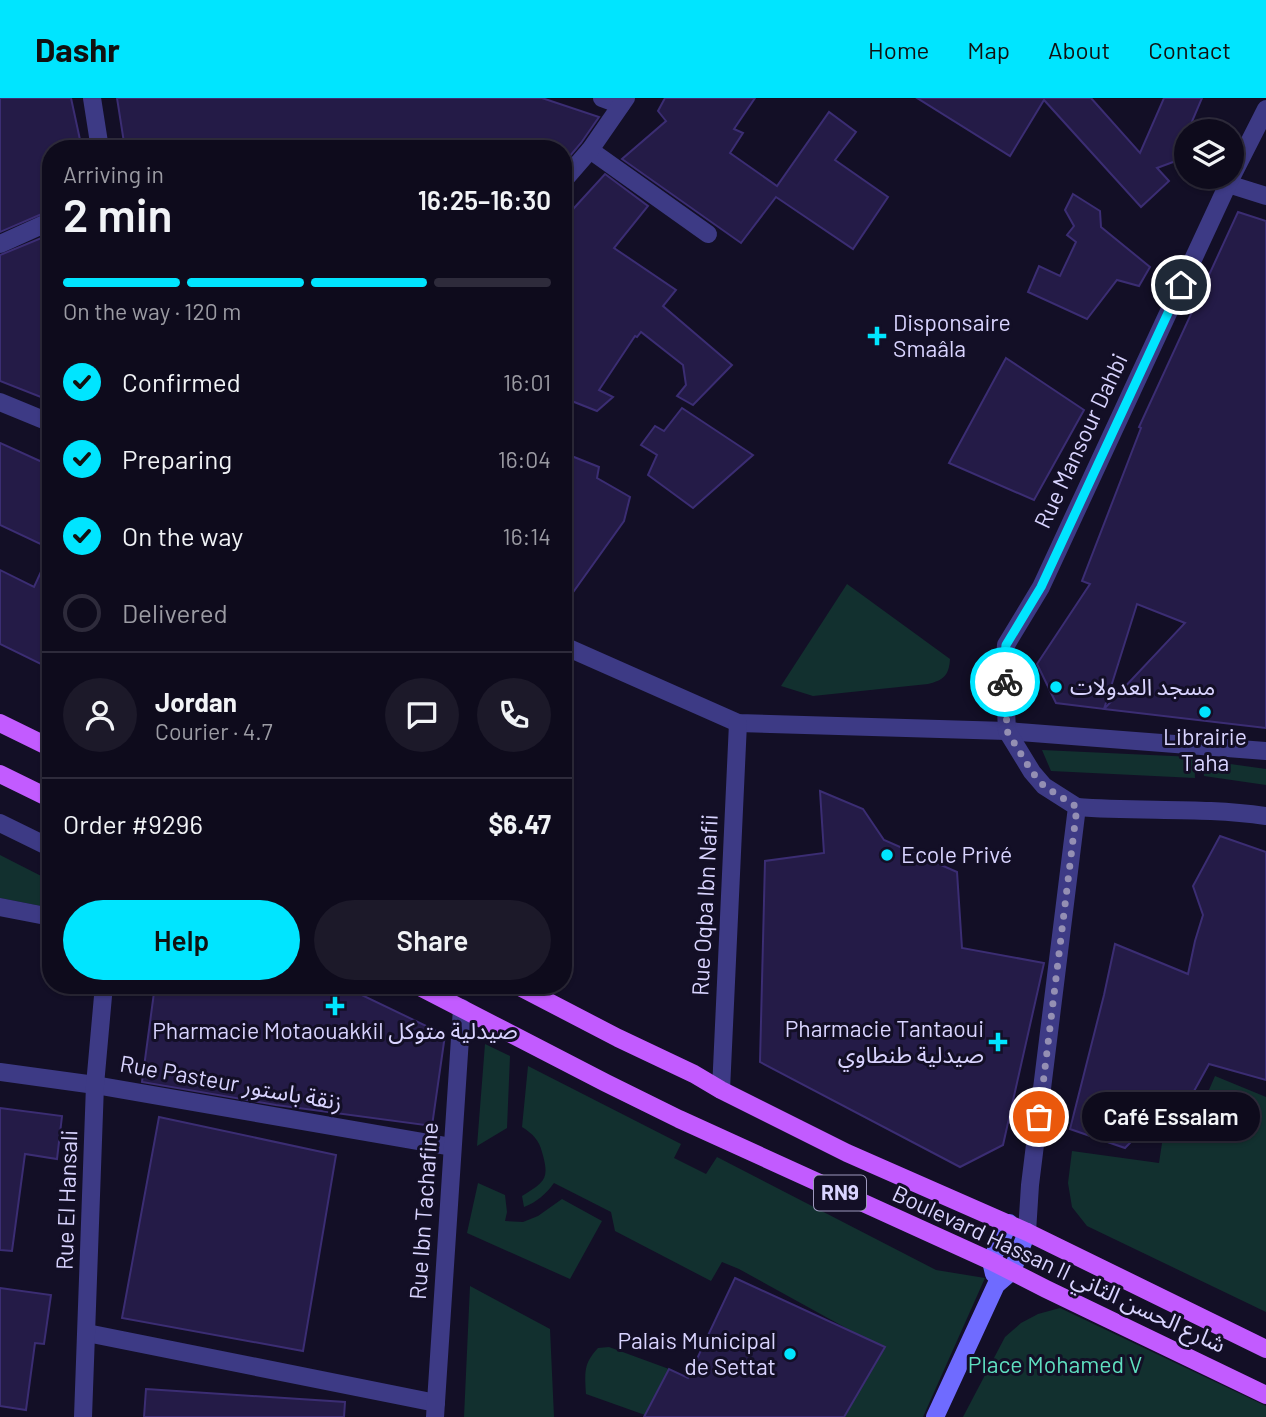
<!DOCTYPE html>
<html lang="en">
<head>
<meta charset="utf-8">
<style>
	:root { --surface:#0e0b1c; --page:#1c1929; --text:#f1f3f6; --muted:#9b9ba3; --line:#2e2b3b; --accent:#00e5ff }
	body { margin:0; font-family:Barlow,"Noto Sans Arabic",sans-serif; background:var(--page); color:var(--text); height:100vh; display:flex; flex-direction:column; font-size:26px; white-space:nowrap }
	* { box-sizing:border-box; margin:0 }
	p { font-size:23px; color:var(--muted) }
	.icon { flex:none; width:38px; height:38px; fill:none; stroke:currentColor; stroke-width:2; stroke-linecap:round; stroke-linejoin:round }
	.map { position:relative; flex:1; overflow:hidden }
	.sheet { position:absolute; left:42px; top:42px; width:530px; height:854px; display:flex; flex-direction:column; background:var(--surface); border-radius:28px; box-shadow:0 2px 5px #0004,0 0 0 2px var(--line) }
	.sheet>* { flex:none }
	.tools { position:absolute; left:1174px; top:21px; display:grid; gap:14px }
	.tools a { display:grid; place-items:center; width:70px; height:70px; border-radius:50%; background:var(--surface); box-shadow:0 2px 5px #0004,0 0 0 2px var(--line); font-size:35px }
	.pin { position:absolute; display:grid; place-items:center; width:60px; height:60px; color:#fff; margin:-30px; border:4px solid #fff; border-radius:50%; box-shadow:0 2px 7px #0007 }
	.courier { position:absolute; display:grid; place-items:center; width:70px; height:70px; margin:-35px; border:5px solid #00e5ff; border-radius:50%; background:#fff; color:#222; box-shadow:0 2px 9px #0007 }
	.bubble { position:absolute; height:49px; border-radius:24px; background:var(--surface); box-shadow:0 2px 5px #0004,0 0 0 2px var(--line); font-size:23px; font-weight:600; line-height:49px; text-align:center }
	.overview em { font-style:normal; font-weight:600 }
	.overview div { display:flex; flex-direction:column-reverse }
	.overview { display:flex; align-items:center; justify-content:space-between; height:119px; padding:0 21px }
	h1 { font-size:46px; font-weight:600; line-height:52px }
	.bar { display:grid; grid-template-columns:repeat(4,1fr); gap:10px 7px; align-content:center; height:84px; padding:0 21px }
	.bar i { height:9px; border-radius:5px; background:var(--line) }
	.bar .on { background:var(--accent) }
	.bar p { grid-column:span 4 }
	.line { display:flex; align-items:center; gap:18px; padding:0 21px; border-top:2px solid var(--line) }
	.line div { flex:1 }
	.round { display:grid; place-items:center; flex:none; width:74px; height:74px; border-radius:37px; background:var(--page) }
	ol { padding:0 21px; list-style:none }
	li { display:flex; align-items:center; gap:21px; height:77px }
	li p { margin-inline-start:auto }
	li .icon { padding:7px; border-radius:50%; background:var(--accent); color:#111; stroke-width:4 }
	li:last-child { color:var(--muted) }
	li i { width:38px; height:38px; border:4px solid var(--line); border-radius:50% }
	.primary-button { display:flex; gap:14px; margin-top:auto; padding:14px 21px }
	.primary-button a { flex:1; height:80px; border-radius:42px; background:var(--accent); color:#111; font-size:28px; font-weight:600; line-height:80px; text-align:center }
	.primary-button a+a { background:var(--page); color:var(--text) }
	header { display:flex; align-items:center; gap:42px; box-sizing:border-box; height:98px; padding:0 35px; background:var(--accent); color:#111 }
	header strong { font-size:33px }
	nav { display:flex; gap:38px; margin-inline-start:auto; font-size:24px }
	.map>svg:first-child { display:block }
</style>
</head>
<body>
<header>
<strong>Dashr</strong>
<nav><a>Home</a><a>Map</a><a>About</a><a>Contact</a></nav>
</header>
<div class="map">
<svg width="1266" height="1319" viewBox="0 0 1266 1319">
	<rect width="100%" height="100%" fill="#130f26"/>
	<g fill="#12302f">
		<path d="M 847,486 L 950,561 C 949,577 944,582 928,586 L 813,598 L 781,588 Z"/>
		<path d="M 1042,652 L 1194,659 L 1195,680 L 1051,673 Z"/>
		<path d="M 1202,662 L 1266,671 L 1266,687 L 1204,678 Z"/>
		<path d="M 0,757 L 51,783 L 51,810 L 0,800 Z"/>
		<path d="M 485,946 L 510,958 L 507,1030 L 477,1048 Z"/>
		<path d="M 528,968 L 681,1046 L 674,1060 L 706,1076 L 717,1059 L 936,1172 L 985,1180 L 923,1319 L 844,1319 L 885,1249 L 855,1235 L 739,1171 L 722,1164 L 711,1183 L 615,1133 L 611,1114 L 554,1085 C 546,1096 537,1104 524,1109 L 522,1098 C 545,1084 550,1081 542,1054 C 539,1042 533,1036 522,1029 Z"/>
		<path d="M 1215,978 L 1266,999 L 1266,1214 L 1087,1128 L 1072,1109 L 1068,1085 L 1072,1053 L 1159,1065 L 1164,1032 L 1190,1036 Z"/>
		<path d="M 478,1085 L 505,1097 L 507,1114 L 505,1123 L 523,1124 L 538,1118 L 562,1101 L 602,1123 L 570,1181 L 467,1135 Z"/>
		<path d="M 470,1188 L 550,1231 L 554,1319 L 464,1319 Z"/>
		<path d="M 1060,1210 L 1266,1308 L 1266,1319 L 963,1319 L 1005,1239 L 1021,1225 L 1038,1216 Z"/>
		<path d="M 609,1249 L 669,1271 L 645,1317 L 586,1296 C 585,1275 583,1266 598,1250 Z"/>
	</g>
	<g fill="#241b47" stroke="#3b2d73" stroke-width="2">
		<path d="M 0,0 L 71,0 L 82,51 L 51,51 L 51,112 L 0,134 Z"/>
		<path d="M 117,0 L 542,0 L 599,19 L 581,45 L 564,65 L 564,51 L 125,51 Z"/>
		<path d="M 665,0 L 755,0 L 734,31 L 743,35 L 730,55 L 777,88 L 829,14 L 856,34 L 835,62 L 888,99 L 853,151 L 776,99 L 741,145 L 622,61 L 666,23 L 658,13 Z"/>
		<path d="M 917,0 L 1091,0 L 1140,55 L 1164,0 L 1202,0 L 1188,33 L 1186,33 L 1186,38 L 1176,63 L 1157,70 L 1169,83 L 1141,109 L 1044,2 L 1010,58 Z"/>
		<path d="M 605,76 L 648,108 L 614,150 L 676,192 L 663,208 L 732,267 L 693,307 L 677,298 L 686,287 L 683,267 L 641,234 L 637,239 L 635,238 L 599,292 L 613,299 L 597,313 L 564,300 L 564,121 Z"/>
		<path d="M 1073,96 L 1100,113 L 1101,129 L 1150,169 L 1139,188 L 1117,182 L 1087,221 L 1028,194 L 1039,168 L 1060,178 L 1076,144 L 1067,137 L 1074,128 L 1065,112 Z"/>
		<path d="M 1238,114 L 1266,123 L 1266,630 L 1104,611 L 1185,525 L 1137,506 L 1104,611 L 1056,605 L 1037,566 L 1090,486 L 1082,483 L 1141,330 L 1139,329 Z"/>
		<path d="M 51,136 L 51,303 L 0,283 L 0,157 Z"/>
		<path d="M 1006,260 L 1084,312 L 1034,402 L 949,365 Z"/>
		<path d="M 682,310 L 753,357 L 693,410 L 648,377 L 657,357 L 641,347 L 655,328 L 664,333 Z"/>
		<path d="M 0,345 L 51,368 L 51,451 L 0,427 Z"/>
		<path d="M 564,355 L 599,369 L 597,380 L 630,399 L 624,423 L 564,507 Z"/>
		<path d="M 51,452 L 51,571 L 0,546 L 0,472 L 34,489 Z"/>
		<path d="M 820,693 L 863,711 L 884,742 L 957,774 L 962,850 L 1044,865 L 1003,1047 L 960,1069 L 760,964 L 765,763 L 824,755 Z"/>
		<path d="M 1220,738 L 1266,754 L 1266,982 L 1209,966 L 1188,1004 L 1170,997 L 1156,1018 L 1125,1050 L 1070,1031 L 1104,897 L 1115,846 L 1188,876 L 1195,843 L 1203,817 L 1193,788 Z"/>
		<path d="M 155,887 L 341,887 L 445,937 L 432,1028 L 276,1007 L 142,984 Z"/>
		<path d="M 0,1010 L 62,1018 L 57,1061 L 25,1056 L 12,1153 L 0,1152 Z"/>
		<path d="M 159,1019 L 336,1057 L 303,1253 L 122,1220 Z"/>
		<path d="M 735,1180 L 885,1249 L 844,1319 L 644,1319 L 669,1271 L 688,1280 Z"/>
		<path d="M 0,1190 L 51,1197 L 44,1246 L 35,1245 L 26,1312 L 0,1308 Z"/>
		<path d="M 146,1291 L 345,1304 L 344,1319 L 144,1319 Z"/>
	</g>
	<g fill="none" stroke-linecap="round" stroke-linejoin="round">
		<g stroke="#3d3a85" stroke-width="18">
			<path d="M 92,0 L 100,51"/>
			<path d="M 602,0 L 621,7"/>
			<path d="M 590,52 L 708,136"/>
			<path d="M 564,82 L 590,52 L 626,0"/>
			<path d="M 1228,86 L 1266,98"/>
			<path d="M 0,146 L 51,123"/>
			<path d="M 0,304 L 51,325"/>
			<path d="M 564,548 L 738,625 L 1007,633 L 1266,653"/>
			<path d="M 1007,633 L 1004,568 L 1006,547 L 1041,489 L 1228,86 L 1266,11"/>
			<path d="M 1007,633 L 1032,674 L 1044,688 L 1077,709 L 1030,1087 L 1027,1134"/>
			<path d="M 1077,709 C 1140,714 1203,709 1266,718"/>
			<path d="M 0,725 L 51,750"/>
			<path d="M 0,809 L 51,819"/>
			<path d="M 0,974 L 95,987 L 452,1049"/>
			<path d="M 721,992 L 738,625"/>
			<path d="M 87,1235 L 436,1305"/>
			<path d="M 83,1319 L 95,987 L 104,887"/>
			<path d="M 435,1319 L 462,910"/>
		</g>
		<g stroke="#6f6bff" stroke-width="18">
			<path d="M 994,1176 L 991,1163 L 1009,1125"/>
			<path d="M 935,1319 L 996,1187 L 1012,1173 L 1027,1134"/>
		</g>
		<g stroke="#c25bff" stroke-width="18">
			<path d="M 0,625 L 51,650"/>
			<path d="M 0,676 L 51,701"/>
			<path d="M 416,887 L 606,985 L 679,1021 L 991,1163 L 1046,1191 L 1266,1297"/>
			<path d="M 516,887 L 618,940 L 694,976 L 721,992 L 847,1055 L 1027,1134 L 1266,1251"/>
		</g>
	</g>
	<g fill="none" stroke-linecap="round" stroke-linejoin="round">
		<path stroke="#948fb3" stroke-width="7" stroke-dasharray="0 12.6" d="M 1005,584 L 1007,633 L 1032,674 L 1044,688 L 1077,709 L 1039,1019"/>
		<path stroke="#00e5ff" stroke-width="9" d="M 1005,584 L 1004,568 L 1006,547 L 1041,489 L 1181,187"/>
	</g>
	<g fill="#00e5ff" stroke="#130f26" stroke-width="2.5">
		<path d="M873.5 227.5h7v7h7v7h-7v7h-7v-7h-7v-7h7z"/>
		<circle cx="1056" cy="589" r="7"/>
		<circle cx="1205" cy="614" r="7"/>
		<circle cx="887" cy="757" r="7"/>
		<path d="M331.5 897.5h7v7h7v7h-7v7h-7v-7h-7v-7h7z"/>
		<path d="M994.5 933.5h7v7h7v7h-7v7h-7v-7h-7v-7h7z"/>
		<circle cx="790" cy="1256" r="7"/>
	</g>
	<g text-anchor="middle" stroke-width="6" stroke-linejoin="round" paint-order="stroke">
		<rect fill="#130f26" stroke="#9e99be" stroke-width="2" x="814" y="1077.5" width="52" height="35" rx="5"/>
		<g font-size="21" font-weight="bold" fill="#d9d4ff">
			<text x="840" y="1102">RN9</text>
		</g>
		<g font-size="23" fill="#d9d4ff" stroke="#130f26" text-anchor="start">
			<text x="893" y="233">Disponsaire<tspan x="893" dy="26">Smaâla</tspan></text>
			<text x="1070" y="597">مسجد العدولات</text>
			<text x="1205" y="647" text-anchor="middle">Librairie<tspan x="1205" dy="26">Taha</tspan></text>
			<text x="901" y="765">Ecole Privé</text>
			<text x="984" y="939" text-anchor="end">Pharmacie Tantaoui<tspan x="984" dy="26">صيدلية طنطاوي</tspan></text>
			<text x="335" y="941" text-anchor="middle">Pharmacie Motaouakkil صيدلية متوكل</text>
			<text x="776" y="1251" text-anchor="end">Palais Municipal<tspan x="776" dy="26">de Settat</tspan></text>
		</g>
		<g font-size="23" fill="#d9d4ff" stroke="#130f26">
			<text transform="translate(1081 343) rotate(-65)" y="8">Rue Mansour Dahbi</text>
			<text transform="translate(705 807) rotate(-87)" y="8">Rue Oqba Ibn Nafii</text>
			<text transform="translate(231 985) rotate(10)" y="8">Rue Pasteur زنقة باستور</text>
			<text transform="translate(67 1102) rotate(-88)" y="8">Rue El Hansali</text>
			<text transform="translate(424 1113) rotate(-86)" y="8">Rue Ibn Tachafine</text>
			<text transform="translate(1059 1171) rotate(25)" y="8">Boulevard Hassan II شارع الحسن الثاني</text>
		</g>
		<g font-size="23" fill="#5fe0c0" stroke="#130f26">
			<text x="1055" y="1275">Place Mohamed V</text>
		</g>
	</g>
</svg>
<div class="tools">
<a><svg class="icon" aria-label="layers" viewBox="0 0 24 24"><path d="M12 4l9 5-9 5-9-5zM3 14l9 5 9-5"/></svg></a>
</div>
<div class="pin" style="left:1039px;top:1019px;background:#ea580c"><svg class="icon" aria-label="bag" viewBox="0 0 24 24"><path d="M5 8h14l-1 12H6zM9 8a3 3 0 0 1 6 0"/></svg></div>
<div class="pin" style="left:1181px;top:187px;background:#1f2937"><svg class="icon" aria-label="home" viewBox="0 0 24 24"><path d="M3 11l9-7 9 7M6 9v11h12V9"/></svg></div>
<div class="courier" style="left:1005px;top:584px"><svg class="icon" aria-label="bike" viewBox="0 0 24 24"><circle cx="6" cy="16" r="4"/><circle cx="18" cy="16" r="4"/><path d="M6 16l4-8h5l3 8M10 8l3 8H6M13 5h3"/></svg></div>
<div class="bubble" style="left:1082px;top:994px;width:178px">Café Essalam</div>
<section class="sheet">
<div class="overview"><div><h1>2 min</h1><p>Arriving in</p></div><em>16:25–16:30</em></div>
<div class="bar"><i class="on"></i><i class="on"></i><i class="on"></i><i></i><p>On the way · 120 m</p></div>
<ol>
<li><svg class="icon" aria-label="check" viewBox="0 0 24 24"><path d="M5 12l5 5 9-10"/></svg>Confirmed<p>16:01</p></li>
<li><svg class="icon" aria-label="check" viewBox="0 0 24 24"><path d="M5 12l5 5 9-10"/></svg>Preparing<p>16:04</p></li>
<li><svg class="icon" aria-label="check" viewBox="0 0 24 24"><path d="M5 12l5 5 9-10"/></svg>On the way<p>16:14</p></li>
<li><i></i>Delivered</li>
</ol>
<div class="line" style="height:126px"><a class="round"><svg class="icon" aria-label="person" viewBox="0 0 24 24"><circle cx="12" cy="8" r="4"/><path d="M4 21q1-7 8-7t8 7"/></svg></a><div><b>Jordan</b><p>Courier · 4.7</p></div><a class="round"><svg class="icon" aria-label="chat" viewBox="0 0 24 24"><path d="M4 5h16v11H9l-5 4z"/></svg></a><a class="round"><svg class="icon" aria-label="phone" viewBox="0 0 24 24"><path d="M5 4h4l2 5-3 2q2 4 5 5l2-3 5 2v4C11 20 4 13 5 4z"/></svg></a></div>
<div class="line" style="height:91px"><div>Order #9296</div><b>$6.47</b></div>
<div class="primary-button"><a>Help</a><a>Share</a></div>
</section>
</div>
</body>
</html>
